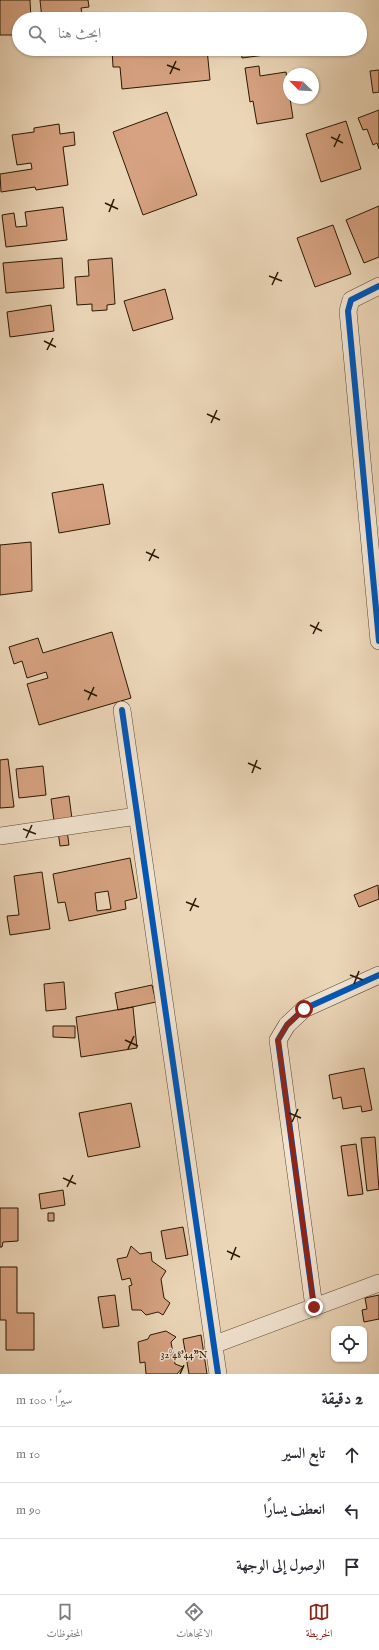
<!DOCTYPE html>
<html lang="ar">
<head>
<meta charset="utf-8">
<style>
	:root { --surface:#fff; --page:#f7f7f7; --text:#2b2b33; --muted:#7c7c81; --line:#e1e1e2; --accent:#8f2418 }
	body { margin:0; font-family:"IM FELL English",Amiri,serif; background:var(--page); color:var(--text); direction:rtl }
	.controls { position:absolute; right:12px; bottom:12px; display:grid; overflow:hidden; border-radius:8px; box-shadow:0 1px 3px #0004 }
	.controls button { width:36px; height:36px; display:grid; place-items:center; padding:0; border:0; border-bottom:1px solid var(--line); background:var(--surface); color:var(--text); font:20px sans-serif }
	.compass { position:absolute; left:283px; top:68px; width:36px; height:36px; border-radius:50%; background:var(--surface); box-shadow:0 1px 3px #0004; rotate:294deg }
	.stop { position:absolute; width:12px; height:12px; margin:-9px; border:3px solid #8f2418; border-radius:50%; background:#fff }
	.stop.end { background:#8f2418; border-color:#fff; box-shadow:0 1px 4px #0008 }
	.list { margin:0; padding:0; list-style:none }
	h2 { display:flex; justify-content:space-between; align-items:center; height:52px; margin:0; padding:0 16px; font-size:17px }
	h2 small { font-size:13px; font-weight:400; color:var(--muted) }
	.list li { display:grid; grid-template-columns:26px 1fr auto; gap:12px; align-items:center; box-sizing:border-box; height:56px; padding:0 16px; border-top:1px solid var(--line) }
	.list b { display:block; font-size:15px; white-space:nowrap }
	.list em { font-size:13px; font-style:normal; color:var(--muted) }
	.icon { flex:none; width:22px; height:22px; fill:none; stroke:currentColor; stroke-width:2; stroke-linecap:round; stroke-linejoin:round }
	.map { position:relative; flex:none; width:379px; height:1374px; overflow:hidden; direction:ltr }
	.search { position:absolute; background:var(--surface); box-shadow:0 1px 3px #0004; left:12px; right:12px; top:12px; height:44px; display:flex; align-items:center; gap:10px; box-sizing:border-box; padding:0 14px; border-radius:22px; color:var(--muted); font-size:15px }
	.sheet { height:220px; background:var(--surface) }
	nav { display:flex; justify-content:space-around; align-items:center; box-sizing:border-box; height:56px; border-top:1px solid var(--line); background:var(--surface); font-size:11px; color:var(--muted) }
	nav a { display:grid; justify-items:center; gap:2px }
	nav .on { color:var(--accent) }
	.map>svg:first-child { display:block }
	.building { fill:#d6a281; stroke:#291802; fill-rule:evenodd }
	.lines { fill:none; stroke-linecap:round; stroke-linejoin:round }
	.minor-casing { stroke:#5a4830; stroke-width:18 }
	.minor { stroke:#f2e4d1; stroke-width:17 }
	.cycleway-casing { stroke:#f2e4d1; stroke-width:8 }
	.cycleway { stroke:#0057b8; stroke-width:6 }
	.route { stroke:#8f2418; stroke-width:5 }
	.ticks { fill:none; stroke:#291802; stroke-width:1.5 }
	.ticks-label { font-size:10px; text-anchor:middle; fill:#291802; stroke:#f2e4d1; stroke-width:3; stroke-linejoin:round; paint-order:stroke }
</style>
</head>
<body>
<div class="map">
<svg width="379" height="1374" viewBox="0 0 379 1374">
	<rect width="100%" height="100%" fill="#ebd6b8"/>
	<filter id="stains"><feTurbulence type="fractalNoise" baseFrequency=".005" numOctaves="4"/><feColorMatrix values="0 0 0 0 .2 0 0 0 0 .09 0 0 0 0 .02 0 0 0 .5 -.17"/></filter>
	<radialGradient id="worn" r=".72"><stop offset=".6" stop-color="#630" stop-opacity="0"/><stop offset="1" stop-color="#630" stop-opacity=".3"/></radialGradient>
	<!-- building -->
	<path class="building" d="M0,0H30L31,19H19V35H0Z
		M40,0H88L89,7L81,8L83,19H42Z
		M274,13L275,19H236Z
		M112,49H207L210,80L122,89L120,67H113Z
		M241,49H279L280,53L242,58Z
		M259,66L260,76L286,72L293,118L257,124L253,101L250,102L245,68Z
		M379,70V92L373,93L370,71Z
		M379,110V149L377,143L373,145L367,129L363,130L358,118Z
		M167,112L197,195L143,215L113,132Z
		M346,121L361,169L321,182L306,134Z
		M59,124L60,134L74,132L75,145L63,147L68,185L36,190L35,187L1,192L0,174L32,169L31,163L17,165L12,135L34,132V128Z
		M379,206V257L364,263L346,220Z
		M63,207L67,240L6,247L2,215L14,213L16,227L27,226L25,212Z
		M333,225L351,274L315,287L297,238Z
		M62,258L64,288L6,293L3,263Z
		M112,258L115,304L107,305V310L92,311V304L77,305L75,277L89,276L88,260Z
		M165,289L173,319L133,331L124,301Z
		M51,305L54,331L10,337L7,312Z
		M103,484L110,524L59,533L52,493Z
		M31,542L32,591L0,595V545Z
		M112,632L131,698L39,725L27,684L48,678L46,672L27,678L22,661L14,664L9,647L38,638L43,653Z
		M8,759L14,807L0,808V760Z
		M43,766L46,795L19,798L16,769Z
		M69,796L72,819L54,821L51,799Z
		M67,830L69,845L60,846L58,831Z
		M130,858L137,898L125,901L126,909L69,921L65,902L58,903L53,874ZM108,891L111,909L97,911L95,893Z
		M42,872L50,929L10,935L7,916L19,915L14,876Z
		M378,885L379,899L359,907L354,895Z
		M64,982L66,1009L46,1011L44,984Z
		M152,985L156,1002L118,1010L115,993Z
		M133,1007L137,1048L81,1057L76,1017Z
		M53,1026H75V1038L53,1037Z
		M364,1068L372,1110L362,1112L361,1106L343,1109L341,1097L333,1099L329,1075Z
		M131,1103L140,1147L88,1157L79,1113Z
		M375,1137L379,1189L367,1191L361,1138Z
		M356,1144L363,1194L348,1196L341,1146Z
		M63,1190L65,1205L41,1209L39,1194Z
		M0,1208H18V1241L3,1242L2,1247H0Z
		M48,1213H54V1221H48Z
		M183,1227L188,1255L166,1259L161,1231Z
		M131,1246L140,1254L151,1252L152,1261L166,1271L161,1279L164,1298L170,1303L163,1315L158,1312L146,1315L141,1310H132L129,1286L132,1285L130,1278L122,1280L117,1259L127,1257Z
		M0,1267H17V1313H34V1350H6V1320H0Z
		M115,1295L119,1326L103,1328L98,1297Z
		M379,1295V1319L364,1322L362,1310L367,1309L365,1298Z
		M166,1331L176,1337L171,1342L175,1364L183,1367L177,1374H146L145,1362L140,1363L138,1342L148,1339L150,1335Z
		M201,1335L207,1374H189L183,1339Z"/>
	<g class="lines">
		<!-- minor casing -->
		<g class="minor-casing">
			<path id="minor" d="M379,286L351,300L348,311L379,641
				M122,710L218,1374
				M0,836L137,816
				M314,1307L278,1040L287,1025L304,1009L379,975
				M213,1345L379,1283"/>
		</g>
		<!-- minor -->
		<use href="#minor" class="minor"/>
		<!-- cycleway casing -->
		<g class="cycleway-casing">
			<path id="cycleway" d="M379,286L351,300L348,311L379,641
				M122,710L218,1374
				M314,1307L278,1040L287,1025L304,1009L379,975"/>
		</g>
		<!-- cycleway -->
		<use href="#cycleway" class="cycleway"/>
	</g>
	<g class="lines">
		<!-- route -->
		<path class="route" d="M304,1009L287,1025L278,1040L314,1307"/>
	</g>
	<!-- ticks -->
	<path class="ticks" d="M167,65L180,70M170,74L176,61M331,137L343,143M334,147L340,134M105,203L118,209M109,212L114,199M269,276L282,281M272,285L278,272M44,341L56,347M47,350L53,338M207,414L220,420M211,423L217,410M146,552L159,558M149,561L155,549M310,625L322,631M313,634L319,622M84,690L97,696M88,700L94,687M248,763L261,769M252,773L257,760M23,829L36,834M26,838L32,825M186,902L199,907M190,911L196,898M350,975L363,980M354,984L359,971M125,1040L138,1046M128,1049L134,1036M289,1113L301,1118M292,1122L298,1109M63,1178L76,1184M67,1187L73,1175M227,1251L240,1257M231,1260L236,1247M180,1374L184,1365"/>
	<g class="ticks-label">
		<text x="184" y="1358">32°48'44"N</text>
	</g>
	<rect width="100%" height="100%" filter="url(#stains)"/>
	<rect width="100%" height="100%" fill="url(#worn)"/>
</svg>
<div class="controls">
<button><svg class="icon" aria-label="locate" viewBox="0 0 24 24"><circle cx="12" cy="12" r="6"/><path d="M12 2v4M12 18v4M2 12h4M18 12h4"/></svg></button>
</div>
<svg class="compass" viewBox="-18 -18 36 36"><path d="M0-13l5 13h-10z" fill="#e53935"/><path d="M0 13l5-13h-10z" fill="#7c7c81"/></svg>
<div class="stop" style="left:304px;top:1009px"></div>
<div class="stop end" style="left:314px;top:1307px"></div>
<div class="search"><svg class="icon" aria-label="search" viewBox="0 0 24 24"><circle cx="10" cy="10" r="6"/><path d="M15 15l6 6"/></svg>ابحث هنا</div>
</div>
<section class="sheet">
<h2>2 دقيقة<small>سيرًا · 100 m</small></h2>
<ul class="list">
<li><svg class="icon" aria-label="ahead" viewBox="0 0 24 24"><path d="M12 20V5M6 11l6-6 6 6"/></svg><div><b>تابع السير</b></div><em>10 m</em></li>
<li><svg class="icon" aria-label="left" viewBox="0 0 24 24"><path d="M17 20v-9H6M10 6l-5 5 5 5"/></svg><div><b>انعطف يسارًا</b></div><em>90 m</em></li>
<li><svg class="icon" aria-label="arrive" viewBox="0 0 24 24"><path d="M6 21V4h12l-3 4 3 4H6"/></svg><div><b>الوصول إلى الوجهة</b></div></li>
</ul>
</section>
<nav>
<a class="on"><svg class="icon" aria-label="map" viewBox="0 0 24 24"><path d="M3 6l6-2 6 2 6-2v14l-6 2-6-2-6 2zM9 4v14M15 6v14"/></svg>الخريطة</a>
<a><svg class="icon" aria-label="directions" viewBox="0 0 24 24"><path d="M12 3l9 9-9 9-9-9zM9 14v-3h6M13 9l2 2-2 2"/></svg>الاتجاهات</a>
<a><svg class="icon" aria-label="saved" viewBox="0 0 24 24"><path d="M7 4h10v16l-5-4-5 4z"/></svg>المحفوظات</a>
</nav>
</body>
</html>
